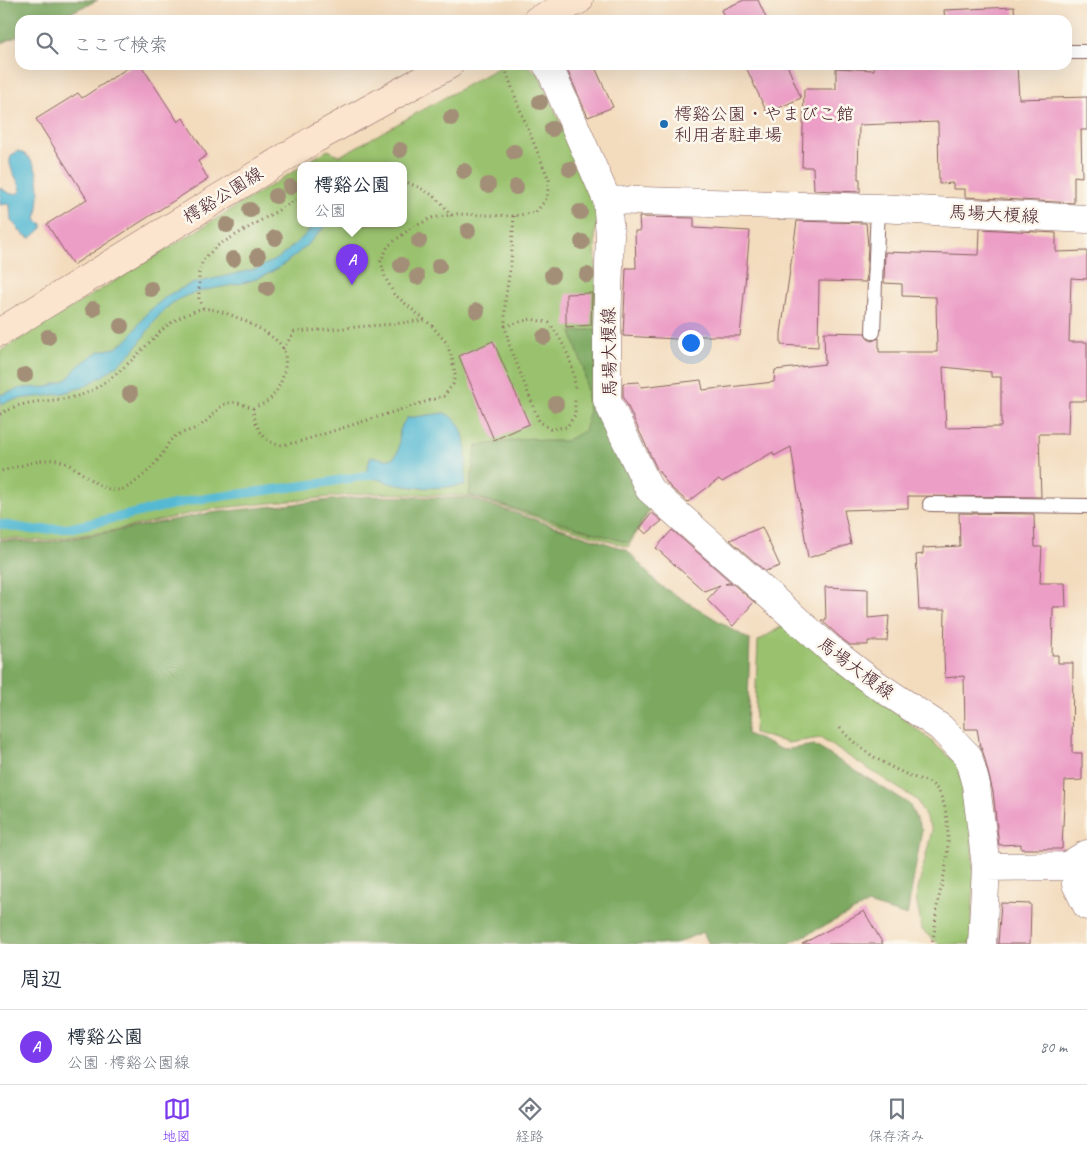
<!DOCTYPE html>
<html lang="ja">
<head>
<meta charset="utf-8">
<style>
	:root { --surface:#fff; --page:#f6f6f7; --text:#1f2937; --muted:#747a83; --line:#e0e1e3; --accent:#7c3aed }
	body { margin:0; font-family:Caveat,"Klee One",sans-serif; background:var(--page); color:var(--text) }
	.you { position:absolute; left:690px; top:342px; width:18px; height:18px; margin:-12px; border:4px solid #fff; border-radius:50%; background:#1a73e8; box-shadow:0 0 0 8px #1a73e833 }
	.badge { display:grid; place-items:center; width:32px; height:32px; border-radius:50%; background:var(--accent); color:#fff; font-size:16px; font-weight:700 }
	.pin { position:absolute; translate:-50% -41px; filter:drop-shadow(0 1px 2px #0008) }
	.pin::after { content:''; position:absolute; top:26px; width:18px; height:15px; background:inherit; clip-path:polygon(0 0,100% 0,50% 100%) }
	.popup { position:absolute; left:297px; top:162px; width:110px; height:65px; box-sizing:border-box; display:grid; place-content:center; border-radius:10px; background:var(--surface); filter:drop-shadow(0 1px 4px #0005); font-size:16px; white-space:nowrap; color:var(--muted) }
	.popup b { font-size:19px; color:var(--text) }
	.popup::after { content:''; position:absolute; left:50%; top:100%; margin-left:-10px; border:10px solid transparent; border-top-color:var(--surface) }
	.list { margin:0; padding:0; list-style:none }
	h2 { display:flex; justify-content:space-between; align-items:center; height:65px; margin:0; padding:0 20px; font-size:21px }
	h2 small { font-size:16px; font-weight:400; color:var(--muted) }
	.list li { display:grid; grid-template-columns:32px 1fr auto; gap:15px; align-items:center; box-sizing:border-box; height:75px; padding:0 20px; border-top:1px solid var(--line) }
	.list b { display:block; font-size:19px; white-space:nowrap }
	.list p { margin:0; font-size:16px; white-space:nowrap; color:var(--muted) }
	.list em { font-size:16px; font-style:normal; color:var(--muted) }
	.icon { flex:none; width:28px; height:28px; fill:none; stroke:currentColor; stroke-width:2; stroke-linecap:round; stroke-linejoin:round }
	.map { position:relative; flex:none; width:1087px; height:944px; overflow:hidden }
	.search { position:absolute; background:var(--surface); box-shadow:0 5px 20px #0002; left:15px; right:15px; top:15px; height:55px; display:flex; align-items:center; gap:12px; box-sizing:border-box; padding:0 18px; border-radius:15px; color:var(--muted); font-size:19px }
	.sheet { height:140px; background:var(--surface) }
	nav { display:flex; justify-content:space-around; align-items:center; box-sizing:border-box; height:70px; border-top:1px solid var(--line); background:var(--surface); font-size:14px; color:var(--muted) }
	nav a { display:grid; justify-items:center; gap:2px }
	nav .on { color:var(--accent) }
	.map>svg:first-child { display:block }
	.green { fill:#9ac26e; stroke:#72704c }
	.forest { fill:#7ba861; stroke:#626446 }
	.water { fill:#54b9d3; stroke:#4f6c7f }
	.lines { fill:none; stroke-linecap:round; stroke-linejoin:round }
	.stream { stroke:#54b9d3; stroke-width:9 }
	.building { fill:#ec9ec6; fill-rule:evenodd }
	.service-casing { stroke:#85615e; stroke-width:16 }
	.minor-casing { stroke:#85615e; stroke-width:29 }
	.secondary-casing { stroke:#85615e; stroke-width:29 }
	.path { stroke:#85615e; stroke-width:3; stroke-dasharray:1 4; stroke-linecap:butt }
	.service { stroke:#fff; stroke-width:14 }
	.minor { stroke:#fff; stroke-width:28 }
	.secondary { stroke:#fbe5cf; stroke-width:28 }
	.tree { fill:#a38f78 }
	.poi-dot { fill:#1f6fb2; stroke:#fbf7ec; stroke-width:2 }
	.labels { text-anchor:middle; stroke-width:5; stroke-linejoin:round; paint-order:stroke }
	.poi-label { font-size:18px; fill:#4a1f2b; stroke:#fbf7ec; text-anchor:start }
	.street-label { font-size:18px; fill:#4a1f2b; stroke:#fbf7ec }
</style>
</head>
<body>
<div class="map">
<svg width="1087" height="944" viewBox="0 0 1087 944">
	<rect width="100%" height="100%" fill="#fbf7ec"/>
	<filter id="ink" filterUnits="userSpaceOnUse"><feTurbulence type="fractalNoise" baseFrequency=".02" numOctaves="2"/><feDisplacementMap in="SourceGraphic" scale="10" xChannelSelector="R" yChannelSelector="G"/><feConvolveMatrix kernelMatrix="1 2 1 2 8 2 1 2 1" color-interpolation-filters="sRGB"/></filter>
	<filter id="wash" filterUnits="userSpaceOnUse"><feTurbulence type="fractalNoise" baseFrequency=".0096" numOctaves="4" result="noise"/><feDisplacementMap in="SourceGraphic" scale="20" xChannelSelector="R" yChannelSelector="G"/><feGaussianBlur stdDeviation="1.12" result="paint"/><feColorMatrix in="noise" values="0 0 0 0 0 0 0 0 0 0 0 0 0 0 0 0 0 1.4 0 .05"/><feComposite in="paint" operator="in"/></filter>
	<g filter="url(#wash)">
		<rect width="100%" height="100%" fill="#f3dbbd"/>
		<!-- green -->
		<path class="green" d="M503,65H526L539,74L597,207V227L595,232L599,397L655,502L628,547L468,496L370,493L211,509L111,531L43,541L0,538V351L301,167V224H403V166H301L328,150L340,156Z
			M784,625L928,738L957,764L971,820L974,885L970,944H939L922,930L916,898L932,830L917,800L820,738L788,743L754,733L758,641Z"/>
		<!-- forest -->
		<path class="forest" d="M0,0H98L54,20H20V35L0,44Z
			M595,329L653,503L628,543L469,495L476,446L531,438L545,441H565L584,431L589,413L584,370L571,332Z
			M369,496L469,498L627,550L659,585L750,640L747,734L783,750L814,745L909,804L922,830L907,916L868,904L788,944H709L703,932L674,944H0V540L43,543L111,532L209,513Z"/>
		<!-- water -->
		<path class="water" d="M18,151C44,159 40,199 36,220L42,224V228L31,238C22,236 18,227 11,221L10,205L7,204L0,205V188L11,194L19,193L21,189C17,176 0,159 18,151Z
			M315,224H327C307,246 285,268 256,279C231,288 203,287 179,299C156,311 148,335 131,353C125,359 118,365 111,370C94,383 73,392 52,395C34,398 17,397 0,404V395L22,388L48,387L68,379L77,367L93,355L100,351L116,348L129,338L147,313L168,295L191,284L256,269L279,258L303,237Z
			M444,413C471,422 466,463 465,485C443,488 421,489 398,485C386,483 376,477 364,477L371,457C378,456 384,461 390,459C403,456 397,437 401,428C402,424 405,421 407,418Z"/>
		<g class="lines">
			<!-- stream -->
			<path class="stream" d="M0,524L34,530L70,528L194,500L323,483L375,474"/>
		</g>
		<g id="blocks">
			<!-- building -->
			<path class="building" d="M744,0H758L767,20H726L721,10Z
				M1014,7L1015,20H945L944,10Z
				M132,65H141L178,122L183,118L207,155L198,161L208,179L73,265L47,224L87,199L36,119L78,93L82,98Z
				M565,65H594L613,107L588,117Z
				M745,65H787L801,98L767,113Z
				M874,65H1017L1019,99L1087,97V130H1081L1082,177L1074,176V203L965,197V189H953V183L939,184L938,122L859,125L858,179H860V192L814,190L813,167H802L804,89H836V68L874,70Z
				M639,217L694,218V228L750,231L740,336H694V340L623,336L626,268H636L635,231H640Z
				M797,221L866,223L868,246L866,282L819,281L818,347L781,345V333Z
				M980,229L1056,233V252L1087,251V279L1071,278L1069,342H1087V401H1069L1068,434H1039L1041,497L908,496V508L844,510L851,544L808,558L791,447L774,456L773,452L722,482L719,479L688,502L670,487L657,469L623,396V383L639,382L641,387L701,380L703,390L774,382L775,370L825,364L824,332L865,333L868,339L872,341L879,338V352H937L936,297L902,296V284L884,283L885,252L979,255ZM943,367L991,372V377H1001V427L946,428Z
				M592,293L591,325L566,327V294Z
				M493,341L529,424L494,440L459,356Z
				M652,513L662,521L646,534L640,528Z
				M959,513L1034,514L1035,547H1042L1040,583H1065L1066,607H1053L1052,655H1058V663H1073L1072,753H1082V780L1065,781L1062,849H1021V844L999,845L993,792L983,752L980,746L977,729H965L964,676L945,678L944,657L945,610H919L916,555L923,554V548L960,546Z
				M762,527L780,566L765,571L730,540Z
				M672,530L731,582L725,584H733L754,602L733,626L707,600L720,585L704,591L656,548Z
				M825,587L868,589V618L889,616L887,641H868V645H850L841,638L821,620H826Z
				M1001,903L1031,904L1030,944H998Z
				M864,911L883,944H802Z"/>
		</g>
	</g>
	<g filter="url(#ink)">
		<use href="#blocks" fill-opacity="0" stroke="#85615e" stroke-width="1"/>
		<g class="lines">
			<!-- service casing -->
			<g class="service-casing">
				<path id="service" d="M1067,52H1087
					M873,332L878,208
					M930,504L1087,506"/>
			</g>
			<!-- minor casing -->
			<g class="minor-casing">
				<path id="minor" d="M547,65L550,69L607,200
					M1087,864L1076,884L1087,906
					M986,867L1067,866L1087,854
					M982,944L986,867L976,785L968,756L940,727L867,678L831,650L649,489L607,400V327L610,235L607,200L878,208L1087,219"/>
			</g>
			<!-- secondary casing -->
			<g class="secondary-casing">
				<path id="secondary" d="M537,20L579,0
					M0,332L315,139L449,65"/>
			</g>
			<!-- path -->
			<path class="path" d="M403,181C425,189 438,196 451,216
				M514,216L511,262L505,302V326L509,344L539,421L550,429L567,427L575,415V399
				M203,308L199,298V273L203,260L217,246L301,197
				M505,326L531,319L549,323C564,342 574,364 575,388
				M283,349L294,332L394,324L424,320
				M253,408C254,422 261,439 275,444C281,446 290,443 295,443L444,396L453,384L455,374L452,358L446,342L432,326L394,294L385,277L381,261L388,246L411,228L432,218L457,214L514,216L536,212L547,198L549,180L519,107L504,65
				M0,414C7,411 14,406 21,405C45,398 66,403 91,391C107,382 123,369 136,356C154,339 164,323 188,314C192,312 198,309 202,309C220,306 269,331 280,344C292,357 282,386 272,397C267,403 260,405 253,408C217,393 223,412 198,427C191,431 181,432 174,437C169,441 166,448 163,453C155,465 143,477 131,485C103,504 82,464 56,460C39,458 17,468 0,471
				M840,728C858,749 883,764 908,775C916,779 927,780 933,785C949,797 949,840 947,858C945,874 940,891 937,907C935,919 936,932 931,944"/>
			<!-- service -->
			<use href="#service" class="service"/>
			<!-- minor -->
			<use href="#minor" class="minor"/>
			<!-- secondary -->
			<use href="#secondary" class="secondary"/>
		</g>
		<!-- trees -->
		<g class="tree">
			<circle cx="540" cy="102" r="8"/>
			<circle cx="451" cy="118" r="8"/>
			<circle cx="552" cy="129" r="8"/>
			<circle cx="400" cy="150" r="8"/>
			<circle cx="514" cy="152" r="8"/>
			<circle cx="570" cy="169" r="8"/>
			<circle cx="464" cy="171" r="8"/>
			<circle cx="488" cy="185" r="8"/>
			<circle cx="290" cy="187" r="8"/>
			<circle cx="516" cy="187" r="8"/>
			<circle cx="276" cy="196" r="8"/>
			<circle cx="250" cy="210" r="8"/>
			<circle cx="580" cy="212" r="8"/>
			<circle cx="227" cy="225" r="8"/>
			<circle cx="468" cy="231" r="8"/>
			<circle cx="275" cy="238" r="8"/>
			<circle cx="419" cy="241" r="8"/>
			<circle cx="582" cy="242" r="8"/>
			<circle cx="258" cy="256" r="8"/>
			<circle cx="233" cy="259" r="8"/>
			<circle cx="401" cy="265" r="8"/>
			<circle cx="439" cy="266" r="8"/>
			<circle cx="552" cy="275" r="8"/>
			<circle cx="587" cy="275" r="8"/>
			<circle cx="417" cy="277" r="8"/>
			<circle cx="267" cy="288" r="8"/>
			<circle cx="151" cy="289" r="8"/>
			<circle cx="93" cy="309" r="8"/>
			<circle cx="477" cy="311" r="8"/>
			<circle cx="121" cy="326" r="8"/>
			<circle cx="48" cy="337" r="8"/>
			<circle cx="544" cy="337" r="8"/>
			<circle cx="25" cy="375" r="8"/>
			<circle cx="130" cy="394" r="8"/>
			<circle cx="556" cy="404" r="8"/>
		</g>
	</g>
	<!-- markers -->
	<circle class="poi-dot" cx="664" cy="124" r="5"/>
	<g class="labels">
		<!-- poi labels -->
		<g class="poi-label">
			<text x="674" y="120">樗谿公園・やまびこ館<tspan x="674" dy="21">利用者駐車場</tspan></text>
		</g>
		<!-- street labels -->
		<g class="street-label">
			<text transform="translate(223 195) rotate(-32)" y="6">樗谿公園線</text>
			<text transform="translate(994 214) rotate(3)" y="6">馬場大榎線</text>
			<text transform="translate(609 352) rotate(-91)" y="6">馬場大榎線</text>
			<text transform="translate(856 668) rotate(37)" y="6">馬場大榎線</text>
		</g>
	</g>
</svg>
<div class="you"></div>
<div class="pin badge" style="left:352px;top:285px">A</div>
<div class="popup"><b>樗谿公園</b>公園</div>
<div class="search"><svg class="icon" aria-label="search" viewBox="0 0 24 24"><circle cx="10" cy="10" r="6"/><path d="M15 15l6 6"/></svg>ここで検索</div>
</div>
<section class="sheet">
<h2>周辺<small></small></h2>
<ul class="list">
<li><span class="badge">A</span><div><b>樗谿公園</b><p>公園 · 樗谿公園線</p></div><em>80 m</em></li>
</ul>
</section>
<nav>
<a class="on"><svg class="icon" aria-label="map" viewBox="0 0 24 24"><path d="M3 6l6-2 6 2 6-2v14l-6 2-6-2-6 2zM9 4v14M15 6v14"/></svg>地図</a>
<a><svg class="icon" aria-label="directions" viewBox="0 0 24 24"><path d="M12 3l9 9-9 9-9-9zM9 14v-3h6M13 9l2 2-2 2"/></svg>経路</a>
<a><svg class="icon" aria-label="saved" viewBox="0 0 24 24"><path d="M7 4h10v16l-5-4-5 4z"/></svg>保存済み</a>
</nav>
</body>
</html>
